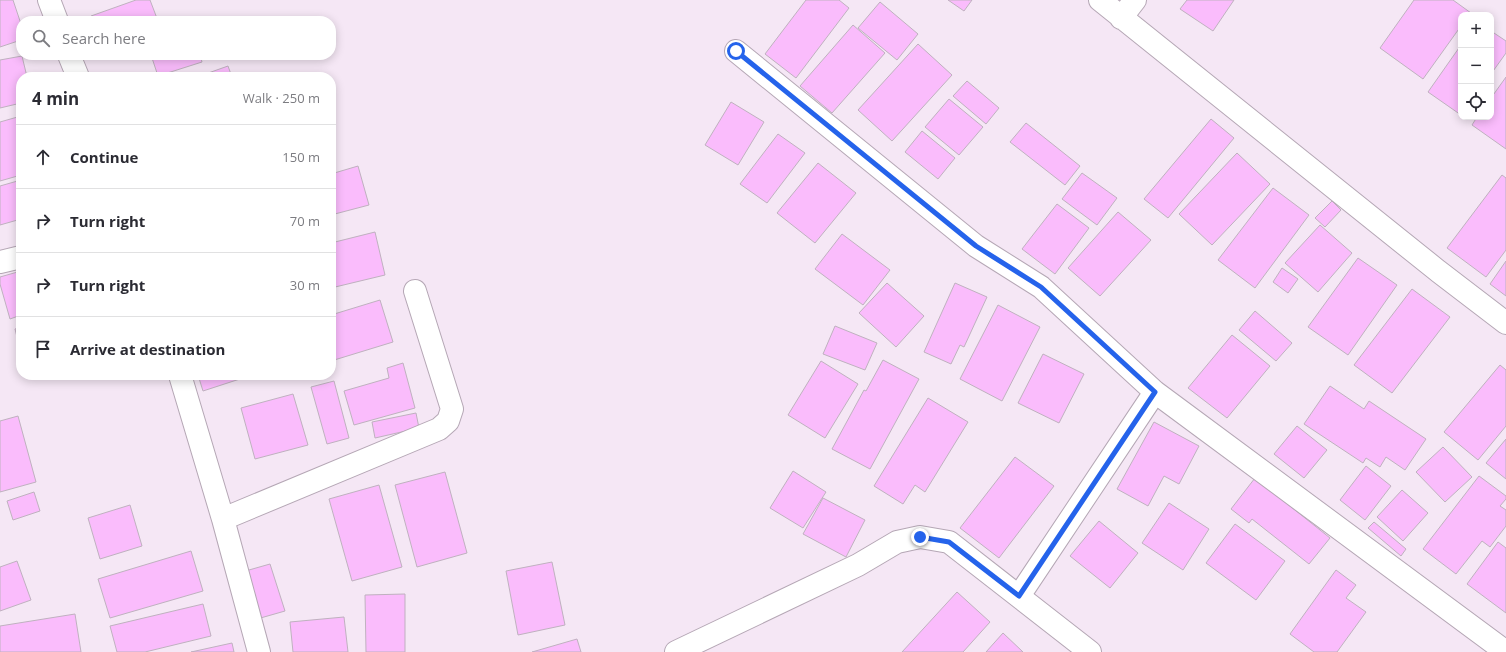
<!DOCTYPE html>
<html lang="en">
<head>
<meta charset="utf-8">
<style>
	:root { --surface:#fff; --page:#f7f7f7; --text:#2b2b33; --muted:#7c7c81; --line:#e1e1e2 }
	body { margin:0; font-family:"Open Sans",sans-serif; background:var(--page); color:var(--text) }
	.controls { position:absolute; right:12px; top:12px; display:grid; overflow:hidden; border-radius:8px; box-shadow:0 2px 10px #0003 }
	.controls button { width:36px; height:36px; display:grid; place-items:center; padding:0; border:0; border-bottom:1px solid var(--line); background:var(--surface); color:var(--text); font:20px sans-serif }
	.stop { position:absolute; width:12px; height:12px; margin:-9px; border:3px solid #2563eb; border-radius:50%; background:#fff }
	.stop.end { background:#2563eb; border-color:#fff; box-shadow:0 1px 4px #0008 }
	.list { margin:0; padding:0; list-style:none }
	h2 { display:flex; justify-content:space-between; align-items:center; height:52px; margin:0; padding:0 16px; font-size:17px }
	h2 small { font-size:13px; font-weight:400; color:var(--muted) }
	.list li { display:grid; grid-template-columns:26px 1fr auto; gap:12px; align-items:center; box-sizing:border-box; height:64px; padding:0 16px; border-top:1px solid var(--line) }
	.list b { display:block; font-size:15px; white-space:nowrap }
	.list em { font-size:13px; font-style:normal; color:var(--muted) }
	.icon { flex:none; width:22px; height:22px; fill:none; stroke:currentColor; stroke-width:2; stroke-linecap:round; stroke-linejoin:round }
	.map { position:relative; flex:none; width:1506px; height:652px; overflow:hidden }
	.search { position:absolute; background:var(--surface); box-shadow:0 2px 10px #0003; left:16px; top:16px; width:320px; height:44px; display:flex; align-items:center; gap:10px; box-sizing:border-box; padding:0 14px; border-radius:16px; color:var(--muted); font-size:15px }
	.panel { position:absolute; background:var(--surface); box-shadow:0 2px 10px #0003; left:16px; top:72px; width:320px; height:308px; border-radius:16px }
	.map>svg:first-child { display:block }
	.building { fill:#fabcfc; stroke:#bfb1bf }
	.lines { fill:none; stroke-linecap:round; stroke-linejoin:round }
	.minor-casing { stroke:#b5a7b5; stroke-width:24 }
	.minor { stroke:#fff; stroke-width:22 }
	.route { stroke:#2563eb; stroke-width:5 }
</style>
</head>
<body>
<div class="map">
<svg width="1506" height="652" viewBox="0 0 1506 652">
	<rect width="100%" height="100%" fill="#f5e7f5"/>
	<!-- building -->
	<path class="building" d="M0,0H13L21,24V40L0,47Z
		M136,0H150L158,21H93L91,16Z
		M806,0H839L849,8L796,78L765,54Z
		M948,0H972L964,11Z
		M1187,0H1234L1213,31L1180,9Z
		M1414,0H1453L1471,13L1469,15H1461V26L1423,79L1380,48Z
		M880,2L918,34L897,60L858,28Z
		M853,25L885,53L832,113L800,86Z
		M1491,31L1506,41V53L1491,74Z
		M918,44L952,75L892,141L858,110Z
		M1461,45V115L1428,92Z
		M151,55H200L202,62L158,76Z
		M22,56L27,77H21V103L0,108V60Z
		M228,66L232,77H197Z
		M1506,77V149L1472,125L1477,117H1491V98Z
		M967,81L999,108L986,124L953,96Z
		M949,99L983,127L959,155L925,127Z
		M731,102L764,122L738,165L705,145Z
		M21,116V175L0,181V122Z
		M1211,119L1234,138L1168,218L1144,199Z
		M1026,123L1080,166L1065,185L1010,142Z
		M922,131L955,158L938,179L905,152Z
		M778,134L805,153L767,203L740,184Z
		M1237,153L1270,184L1212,245L1179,214Z
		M818,163L856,193L815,243L777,213Z
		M358,166L369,205L331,215V174Z
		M1082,173L1117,198L1097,225L1062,199Z
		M1502,175L1506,178V250L1486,277L1447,248Z
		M21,180V219L0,225V186Z
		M1273,188L1309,215L1255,288L1218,260Z
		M1332,201L1341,210L1325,227L1315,218Z
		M1057,204L1089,228L1055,274L1022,249Z
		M1118,212L1151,240L1100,296L1068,268Z
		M1320,225L1352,253L1318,292L1285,263Z
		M375,232L385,275L331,288V243Z
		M842,234L890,270L863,305L815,269Z
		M1358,258L1397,285L1348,355L1308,327Z
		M1506,261V296L1490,284Z
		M1282,268L1298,279L1288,293L1273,282Z
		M21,271V315L10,319L0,284V277Z
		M887,283L924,316L896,347L859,313Z
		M955,283L987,297L964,347L960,345L951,364L924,352Z
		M1412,289L1450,317L1392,393L1354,365Z
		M380,300L393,342L331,361V315Z
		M998,305L1040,327L1002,401L960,379Z
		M1255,311L1292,343L1276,361L1239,330Z
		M835,326L877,343L865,370L823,354Z
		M21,327V353L15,329Z
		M1232,335L1270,366L1227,418L1188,388Z
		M1043,354L1084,374L1059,423L1018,403Z
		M883,360L919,379L870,469L832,449L864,390L866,391Z
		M821,361L858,384L825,438L788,415Z
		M403,363L415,408L354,425L344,391L389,378L387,368Z
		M1500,365L1506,370V426L1478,460L1444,432Z
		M198,375H252L203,391Z
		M334,381L349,438L327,444L311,387Z
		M1330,386L1364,409L1369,401L1426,439L1405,470L1386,457L1380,467L1366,458L1363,463L1304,424Z
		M293,394L308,445L255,459L241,408Z
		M928,398L968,422L925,492L915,485L903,504L874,486Z
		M416,413L419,428L375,438L372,422Z
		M18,416L36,482L0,492V421Z
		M1154,422L1199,446L1179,484L1164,476L1148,506L1117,489Z
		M1297,426L1327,450L1304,478L1274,454Z
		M1506,439V479L1486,463Z
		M1443,447L1472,477L1445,502L1416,472Z
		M1015,457L1054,486L999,558L960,528Z
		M1366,466L1391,486L1365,520L1340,500Z
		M793,471L826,492L803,528L770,508Z
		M445,472L467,553L417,567L395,485Z
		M1479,476L1506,496V499L1500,506L1506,510V526L1490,547L1482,541L1456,574L1423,549Z
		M1255,478L1330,538L1309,564L1252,519L1249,523L1231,509Z
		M379,485L402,567L352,581L329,499Z
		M1402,490L1428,513L1403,541L1377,517Z
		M34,492L40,511L13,520L7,501Z
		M823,498L865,520L846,557L803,534Z
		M1169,503L1209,529L1183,570L1142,543Z
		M130,505L142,546L100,559L88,518Z
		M1099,521L1138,553L1110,588L1070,556Z
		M1374,522L1406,549L1401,556L1368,528Z
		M1235,524L1285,561L1256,600L1206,563Z
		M1498,542L1506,548V613L1467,584Z
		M191,551L203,591L110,618L98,579Z
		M17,561L31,600L0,611V567Z
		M552,562L565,625L518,635L506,571Z
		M270,564L285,611L257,619L242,572Z
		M1336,570L1356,585L1346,598L1366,612L1337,652H1314L1290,634Z
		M957,592L990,622L963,652H902Z
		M405,594V652H366L365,595Z
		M203,604L211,636L145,652H117L110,626Z
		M75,614L81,652H0V626Z
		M344,617L348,652H293L290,622Z
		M1003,633L1023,652H986Z
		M577,639L581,652H532Z
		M232,643L234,652H191Z"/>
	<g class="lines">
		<!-- minor casing -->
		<g class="minor-casing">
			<path id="minor" d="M49,0L57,21
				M1100,0L1438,271L1506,323
				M1121,18L1135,0
				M736,51L976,246L1041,287L1155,392L1506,652
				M69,55L78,77
				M0,262L21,257
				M180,375L223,519L259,652
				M223,519L439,429L448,421L452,409L415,291
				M1019,596L1155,392
				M676,652L858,565L897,542L920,537L949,542L1090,652"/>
		</g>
		<!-- minor -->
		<use href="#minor" class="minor"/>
	</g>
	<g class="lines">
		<!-- route -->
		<path class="route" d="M736,51L976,246L1041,287L1155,392L1019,596L949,542L920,537"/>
	</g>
</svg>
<div class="controls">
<button>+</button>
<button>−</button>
<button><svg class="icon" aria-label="locate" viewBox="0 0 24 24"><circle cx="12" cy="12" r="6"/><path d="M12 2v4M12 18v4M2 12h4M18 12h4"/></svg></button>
</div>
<div class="stop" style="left:736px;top:51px"></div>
<div class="stop end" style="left:920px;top:537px"></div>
<div class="search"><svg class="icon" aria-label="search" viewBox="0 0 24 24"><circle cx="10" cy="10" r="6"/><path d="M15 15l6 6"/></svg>Search here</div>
<section class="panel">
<h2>4 min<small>Walk · 250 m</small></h2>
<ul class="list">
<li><svg class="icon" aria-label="ahead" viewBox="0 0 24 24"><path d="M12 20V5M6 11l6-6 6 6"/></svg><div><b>Continue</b></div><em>150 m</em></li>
<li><svg class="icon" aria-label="right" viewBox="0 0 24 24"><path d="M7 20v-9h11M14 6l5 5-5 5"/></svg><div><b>Turn right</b></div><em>70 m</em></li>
<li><svg class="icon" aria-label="right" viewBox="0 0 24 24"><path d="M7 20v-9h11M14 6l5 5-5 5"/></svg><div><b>Turn right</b></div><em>30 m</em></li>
<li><svg class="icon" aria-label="arrive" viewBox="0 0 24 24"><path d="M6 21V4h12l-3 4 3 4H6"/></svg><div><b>Arrive at destination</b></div></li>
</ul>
</section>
</div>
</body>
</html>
